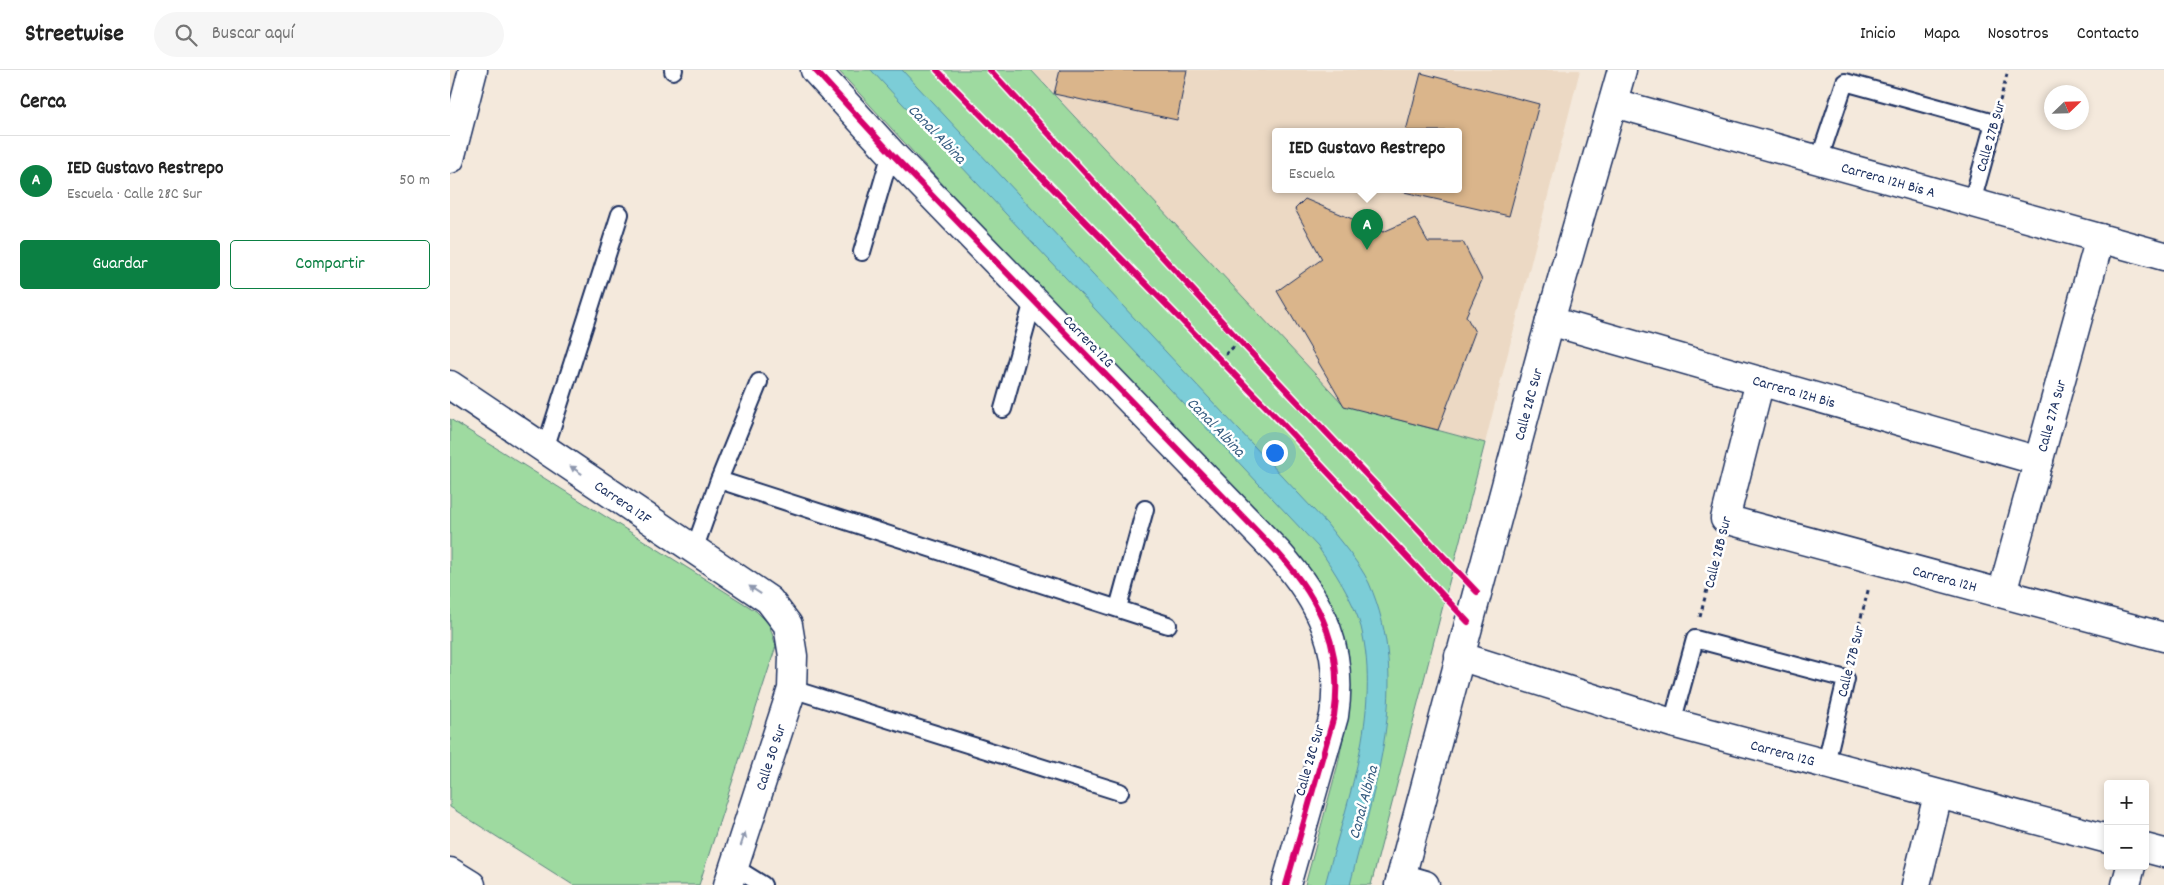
<!DOCTYPE html>
<html lang="es">
<head>
<meta charset="utf-8">
<style>
	:root { --surface:#fff; --page:#f6f6f6; --text:#222; --muted:#767676; --line:#e0e0e0; --accent:#0b8043 }
	body { margin:0; font-family:Dekko,sans-serif; background:var(--page); color:var(--text) }
	.controls { position:absolute; right:15px; bottom:15px; display:grid; overflow:hidden; border-radius:5px; box-shadow:0 2px 8px #0003 }
	.controls button { width:45px; height:45px; display:grid; place-items:center; padding:0; border:0; border-bottom:1px solid var(--line); background:var(--surface); color:var(--text); font:25px sans-serif }
	.compass { position:absolute; left:1594px; top:15px; width:45px; height:45px; border-radius:50%; background:var(--surface); box-shadow:0 2px 8px #0003; rotate:67deg }
	.you { position:absolute; left:824px; top:382px; width:18px; height:18px; margin:-12px; border:4px solid #fff; border-radius:50%; background:#1a73e8; box-shadow:0 0 0 8px #1a73e833 }
	.badge { display:grid; place-items:center; width:32px; height:32px; border-radius:50%; background:var(--accent); color:#fff; font-size:16px; font-weight:700 }
	.pin { position:absolute; translate:-50% -41px; filter:drop-shadow(0 1px 2px #0008) }
	.pin::after { content:''; position:absolute; top:26px; width:18px; height:15px; background:inherit; clip-path:polygon(0 0,100% 0,50% 100%) }
	.popup { position:absolute; left:822px; top:58px; width:190px; height:65px; box-sizing:border-box; display:grid; place-content:center; border-radius:5px; background:var(--surface); filter:drop-shadow(0 1px 4px #0005); font-size:16px; white-space:nowrap; color:var(--muted) }
	.popup b { font-size:19px; color:var(--text) }
	.popup::after { content:''; position:absolute; left:50%; top:100%; margin-left:-10px; border:10px solid transparent; border-top-color:var(--surface) }
	.list { margin:0; padding:0; list-style:none }
	h2 { display:flex; justify-content:space-between; align-items:center; height:65px; margin:0; padding:0 20px; font-size:21px }
	h2 small { font-size:16px; font-weight:400; color:var(--muted) }
	.list li { display:grid; grid-template-columns:32px 1fr auto; gap:15px; align-items:center; box-sizing:border-box; height:90px; padding:0 20px; border-top:1px solid var(--line) }
	.list b { display:block; font-size:19px; white-space:nowrap }
	.list p { margin:0; font-size:16px; white-space:nowrap; color:var(--muted) }
	.list em { font-size:16px; font-style:normal; color:var(--muted) }
	.actions { display:flex; gap:10px; padding:15px 20px }
	.actions a { flex:1; padding:11px 0; border:1px solid var(--accent); border-radius:5px; text-align:center; font-size:18px; color:var(--accent) }
	.actions .main { background:var(--accent); color:#fff }
	.icon { flex:none; width:28px; height:28px; fill:none; stroke:currentColor; stroke-width:2; stroke-linecap:round; stroke-linejoin:round }
	.map { position:relative; flex:none; width:1714px; height:815px; overflow:hidden }
	header { display:flex; align-items:center; gap:30px; box-sizing:border-box; height:70px; padding:0 25px; background:var(--surface); border-bottom:1px solid var(--line) }
	header strong { font-size:24px }
	nav { display:flex; gap:28px; margin-inline-start:auto; font-size:18px }
	.search { width:350px; height:45px; background:var(--page); display:flex; align-items:center; gap:12px; box-sizing:border-box; padding:0 18px; border-radius:28px; color:var(--muted); font-size:19px }
	main { display:flex }
	aside { flex:1; background:var(--surface) }
	.map>svg:first-child { display:block }
	.built { fill:#ecd9c4; fill-rule:evenodd }
	.green { fill:#9edaa0; stroke:#5c847f }
	.water { fill:#7ccdd7; stroke:#558ea7 }
	.building { fill:#dab58b; stroke:#1b2f5e }
	.lines { fill:none; stroke-linecap:round; stroke-linejoin:round }
	.service-casing { stroke:#1b2f5e; stroke-width:20 }
	.minor-casing { stroke:#1b2f5e; stroke-width:31 }
	.tertiary-casing { stroke:#1b2f5e; stroke-width:31 }
	.path { stroke:#1b2f5e; stroke-width:3; stroke-dasharray:4 4; stroke-linecap:butt }
	.service { stroke:#fff; stroke-width:16 }
	.minor { stroke:#fff; stroke-width:28 }
	.tertiary { stroke:#fff; stroke-width:28 }
	.cycleway-casing { stroke:#fff; stroke-width:9 }
	.cycleway { stroke:#d6006c; stroke-width:6 }
	.oneway { fill:#8d97ae }
	.labels { text-anchor:middle; stroke-width:5; stroke-linejoin:round; paint-order:stroke }
	.street-label { font-size:15px; fill:#1b2f5e; stroke:#fff }
	.water-label { font-size:16px; font-style:italic; fill:#385e82; stroke:#fff }
</style>
</head>
<body>
<header>
<strong>Streetwise</strong>
<div class="search"><svg class="icon" aria-label="search" viewBox="0 0 24 24"><circle cx="10" cy="10" r="6"/><path d="M15 15l6 6"/></svg>Buscar aquí</div>
<nav><a>Inicio</a><a>Mapa</a><a>Nosotros</a><a>Contacto</a></nav>
</header>
<main>
<aside>
<h2>Cerca<small></small></h2>
<ul class="list">
<li><span class="badge">A</span><div><b>IED Gustavo Restrepo</b><p>Escuela · Calle 28C Sur</p></div><em>50 m</em></li>
</ul>
<div class="actions"><a class="main">Guardar</a><a>Compartir</a></div>
</aside>
<div class="map">
<svg width="1714" height="815" viewBox="0 0 1714 815">
	<rect width="100%" height="100%" fill="#f4e9dc"/>
	<filter id="ink" filterUnits="userSpaceOnUse"><feTurbulence type="fractalNoise" baseFrequency=".02" numOctaves="2"/><feDisplacementMap in="SourceGraphic" scale="10" xChannelSelector="R" yChannelSelector="G"/><feConvolveMatrix kernelMatrix="1 2 1 2 8 2 1 2 1" color-interpolation-filters="sRGB"/></filter>
	<g filter="url(#ink)">
		<!-- built -->
		<path class="built" d="M582,0H1130L1035,373L894,336ZM826,61H1008V119H826Z"/>
		<!-- green -->
		<path class="green" d="M388,0H581L894,335L1035,373L921,815H855L888,694L899,637V586L883,536L855,493L561,189Z
			M0,349L306,541L319,554L326,576L249,815H123L0,737Z"/>
		<!-- water -->
		<path class="water" d="M421,0H452L877,454C891,473 909,492 919,513C963,613 924,716 900,815H875C896,733 932,642 911,557C904,531 883,499 868,477Z"/>
		<!-- building -->
		<path class="building" d="M610,0H737L727,50L604,24Z
			M971,3L1089,34L1059,146L941,119H1008V61H956Z
			M855,129L933,162L965,148L978,172H1013L1032,210L1016,246L1025,262L988,360L894,336L827,221L872,189L845,139Z"/>
		<g class="lines">
			<!-- service casing -->
			<g class="service-casing">
				<path id="service" d="M223,1L224,0
					M1369,90L1395,12L1544,53L1522,132
					M412,182L441,83
					M553,339L583,231
					M95,379L170,144
					M269,410L718,555
					M244,480L269,410L309,312
					M668,538L695,439
					M342,619L670,722
					M1222,653L1245,569L1396,609L1376,693
					M284,797L313,815"/>
			</g>
			<!-- minor casing -->
			<g class="minor-casing">
				<g id="minor">
					<path d="M365,0L441,83L828,483C872,532 894,580 884,646L836,815"/>
					<path id="s1" d="M1164,33L1714,186"/>
					<path id="s2" d="M1100,251L1589,391"/>
					<path id="s3" d="M1310,311L1275,449L1714,567"/>
					<path id="s4" d="M0,315L319,530L338,555L343,586L342,619L278,815"/>
					<path id="s5" d="M1552,523L1650,168"/>
					<path id="s6" d="M1009,586L1222,653L1658,769"/>
					<path d="M1695,778L1714,783"/>
					<path d="M951,808L975,815"/>
					<path id="s7" d="M949,815L1100,251L1172,0"/>
					<path d="M1466,815L1488,725"/>
					<path d="M1676,815L1681,796"/>
				</g>
			</g>
			<!-- tertiary casing -->
			<g class="tertiary-casing">
				<path id="tertiary" d="M0,89L23,0
					M0,802L21,815"/>
			</g>
			<!-- path -->
			<path class="path" d="M540,0L790,271L1004,498
				M1550,31L1558,0
				M769,290L790,271
				M1250,547L1268,476
				M1401,586L1419,517"/>
			<!-- service -->
			<use href="#service" class="service"/>
			<!-- minor -->
			<use href="#minor" class="minor"/>
			<!-- tertiary -->
			<use href="#tertiary" class="tertiary"/>
			<!-- cycleway casing -->
			<g class="cycleway-casing">
				<path id="cycleway" d="M365,0L441,83L828,483C872,532 894,580 884,646L836,815
					M487,0L827,348L1018,552
					M540,0L790,271L1027,522"/>
			</g>
			<!-- cycleway -->
			<use href="#cycleway" class="cycleway"/>
		</g>
		<!-- one-way arrows -->
		<defs><path id="oneway-solid" d="M-6-.8H1V-3.2L6.5 0L1 3.2V.8H-6Z" transform="scale(1.25)"/></defs>
		<g class="oneway">
			<use href="#oneway-solid" transform="translate(126 400) rotate(-146)"/>
			<use href="#oneway-solid" transform="translate(305 520) rotate(-146)"/>
			<use href="#oneway-solid" transform="translate(293 769) rotate(-72)"/>
		</g>
	</g>
	<g class="labels">
		<!-- street labels -->
		<g class="street-label">
			<text transform="translate(1540 66) rotate(-74)" y="5">Calle 27B Sur</text>
			<text dy="5" stroke="none"><textPath href="#s1" startOffset="285">Carrera 12H Bis A</textPath></text>
			<text transform="translate(639 271) rotate(46)" y="5">Carrera 12G</text>
			<text dy="5" stroke="none"><textPath href="#s2" startOffset="254">Carrera 12H Bis</textPath></text>
			<text dy="5" stroke="none"><textPath href="#s7" startOffset="498">Calle 28C Sur</textPath></text>
			<text dy="5" stroke="none"><textPath href="#s5" startOffset="184">Calle 27A Sur</textPath></text>
			<text dy="5" stroke="none"><textPath href="#s4" startOffset="209">Carrera 12F</textPath></text>
			<text transform="translate(1267 482) rotate(-76)" y="5">Calle 28B Sur</text>
			<text dy="5" stroke="none"><textPath href="#s3" startOffset="370">Carrera 12H</textPath></text>
			<text transform="translate(1400 591) rotate(-76)" y="5">Calle 27B Sur</text>
			<text dy="5" stroke="none"><textPath href="#s6" startOffset="338">Carrera 12G</textPath></text>
			<text transform="translate(320 687) rotate(-72)" y="5">Calle 30 Sur</text>
			<text transform="translate(859 690) rotate(-74)" y="5">Calle 28C Sur</text>
		</g>
		<!-- water labels -->
		<g class="water-label">
			<text transform="translate(488 63) rotate(46)" y="6">Canal Albina</text>
			<text transform="translate(767 356) rotate(46)" y="6">Canal Albina</text>
			<text transform="translate(912 732) rotate(-75)" y="6">Canal Albina</text>
		</g>
	</g>
</svg>
<div class="controls">
<button>+</button>
<button>−</button>
</div>
<svg class="compass" viewBox="-18 -18 36 36"><path d="M0-13l5 13h-10z" fill="#e53935"/><path d="M0 13l5-13h-10z" fill="#767676"/></svg>
<div class="you"></div>
<div class="pin badge" style="left:917px;top:180px">A</div>
<div class="popup"><b>IED Gustavo Restrepo</b>Escuela</div>
</div>
</main>
</body>
</html>
